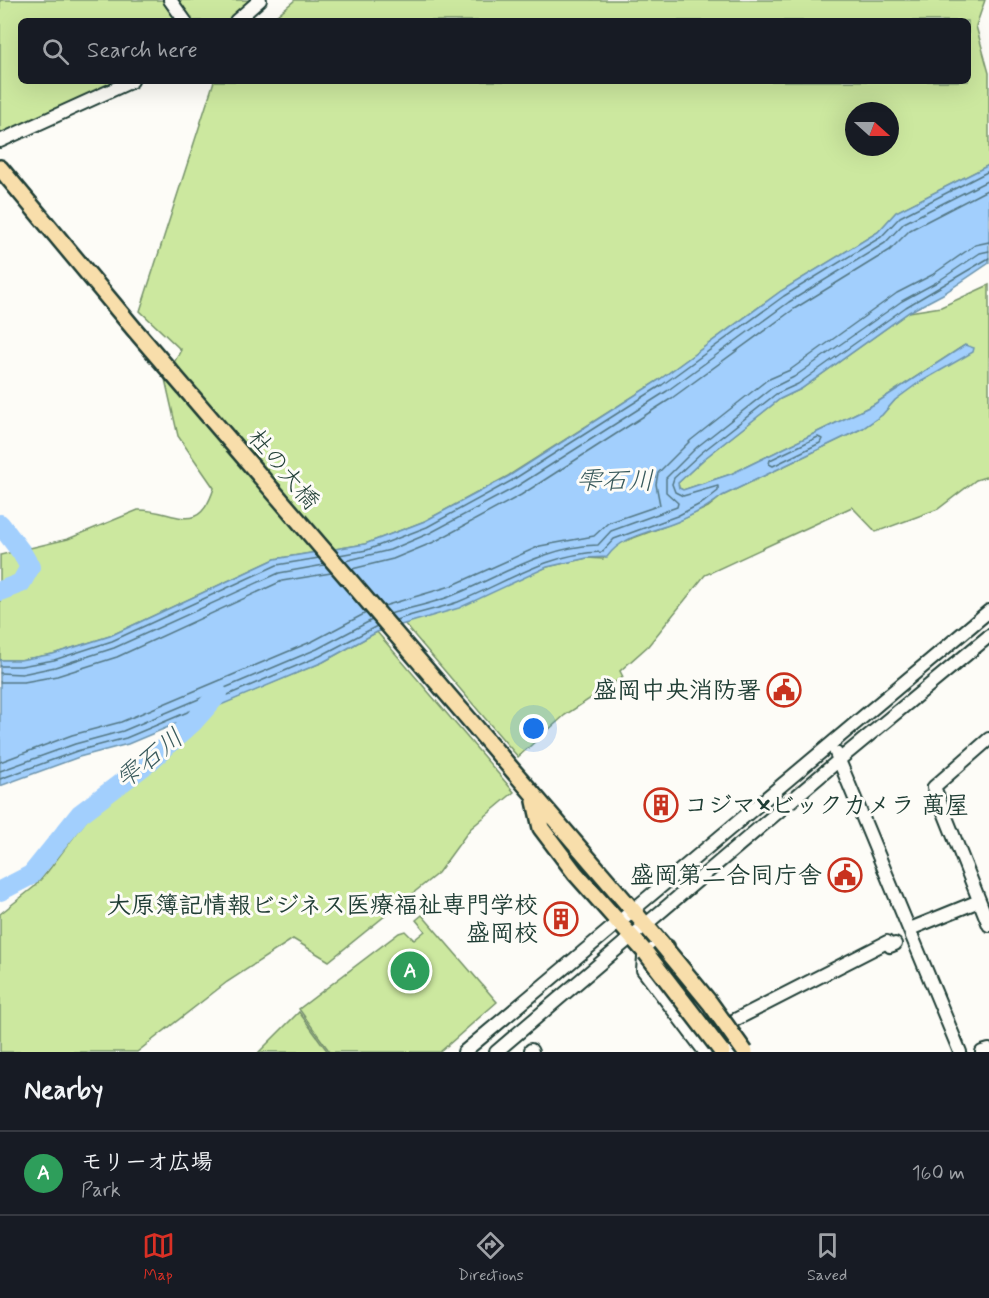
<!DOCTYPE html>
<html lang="en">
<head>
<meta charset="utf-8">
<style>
	:root { --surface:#171b24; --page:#242831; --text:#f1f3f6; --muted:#9ea1a6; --line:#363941; --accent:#d93025 }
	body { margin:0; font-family:Mynerve,"Klee One",sans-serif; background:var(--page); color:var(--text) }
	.compass { position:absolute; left:845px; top:102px; width:54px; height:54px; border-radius:50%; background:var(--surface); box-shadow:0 6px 24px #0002; rotate:111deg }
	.you { position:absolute; left:534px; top:729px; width:21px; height:21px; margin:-15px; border:4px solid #fff; border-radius:50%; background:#1a73e8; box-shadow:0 0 0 9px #1a73e833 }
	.badge { display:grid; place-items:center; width:39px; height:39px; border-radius:50%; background:var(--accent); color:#fff; font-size:20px; font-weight:700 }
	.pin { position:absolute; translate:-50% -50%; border:3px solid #fff; box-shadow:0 2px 6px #0006 }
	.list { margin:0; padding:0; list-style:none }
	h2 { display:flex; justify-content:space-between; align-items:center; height:78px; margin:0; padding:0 24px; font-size:26px }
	h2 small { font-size:20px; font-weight:400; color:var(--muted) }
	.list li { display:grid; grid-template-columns:39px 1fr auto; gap:18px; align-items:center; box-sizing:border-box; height:84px; padding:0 24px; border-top:2px solid var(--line) }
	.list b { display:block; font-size:22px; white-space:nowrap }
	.list p { margin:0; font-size:20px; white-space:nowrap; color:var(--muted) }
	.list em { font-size:20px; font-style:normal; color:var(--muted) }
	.icon { flex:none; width:33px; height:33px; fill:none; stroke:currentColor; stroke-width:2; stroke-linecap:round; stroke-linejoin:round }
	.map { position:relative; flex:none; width:989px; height:1052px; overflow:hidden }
	.search { position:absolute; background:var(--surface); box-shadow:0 6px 24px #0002; left:18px; right:18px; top:18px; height:66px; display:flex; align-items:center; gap:15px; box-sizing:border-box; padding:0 21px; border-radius:9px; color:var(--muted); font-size:22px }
	.sheet { height:162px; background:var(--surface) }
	nav { display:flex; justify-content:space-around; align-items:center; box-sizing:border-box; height:84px; border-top:2px solid var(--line); background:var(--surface); font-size:16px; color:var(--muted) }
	nav a { display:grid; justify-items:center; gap:3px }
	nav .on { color:var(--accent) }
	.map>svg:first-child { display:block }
	.green { fill:#cce89f; stroke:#76926a; stroke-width:1.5; fill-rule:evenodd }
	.water { fill:#a2cffd; stroke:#6e95ad; stroke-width:1.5 }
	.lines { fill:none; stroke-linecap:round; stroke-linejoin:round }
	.shore { stroke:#537784; stroke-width:1.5 }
	.river { stroke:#a2cffd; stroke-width:20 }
	.minor-casing { stroke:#1f3d34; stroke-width:16 }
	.major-casing { stroke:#1f3d34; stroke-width:20 }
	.minor { stroke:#fdfcf7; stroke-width:12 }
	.major { stroke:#f8deab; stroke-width:15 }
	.major-bridge-casing { stroke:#1f3d34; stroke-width:20; stroke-linecap:butt }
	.major-bridge { stroke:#f8deab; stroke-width:15 }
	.labels { text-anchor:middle; stroke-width:6; stroke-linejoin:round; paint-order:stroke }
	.street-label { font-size:24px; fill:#1f3d34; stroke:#fdfcf7 }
	.poi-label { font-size:24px; font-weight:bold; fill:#1f3d34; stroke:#fdfcf7; text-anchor:end }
	.water-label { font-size:26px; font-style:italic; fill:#395a5c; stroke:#fdfcf7 }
</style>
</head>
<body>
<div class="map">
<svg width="989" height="1052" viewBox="0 0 989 1052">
	<rect width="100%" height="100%" fill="#fdfcf7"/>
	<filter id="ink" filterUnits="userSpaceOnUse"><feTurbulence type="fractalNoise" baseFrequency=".0167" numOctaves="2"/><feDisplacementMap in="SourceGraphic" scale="12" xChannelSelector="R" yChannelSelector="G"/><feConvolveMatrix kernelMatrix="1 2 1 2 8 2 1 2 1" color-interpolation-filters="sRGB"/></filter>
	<g filter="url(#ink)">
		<!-- green -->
		<path class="green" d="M0,0H259L235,21H21V81H132L0,141Z
			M295,0H985L976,26L989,73V165L896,212L878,232L781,291L659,380L508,476L425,521L365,544L275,559L110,636L53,654L20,660H0V555L68,539L138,510C174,509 198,539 214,488L178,436L165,379L181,350L140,311L214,81H968V21H270ZM854,111H890V147H854Z
			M989,285V476L976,480L938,509L876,532L852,507L705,575L648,646L620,671L623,677L565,715L518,757L404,623L547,567L587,558L603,559L617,544L679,521L708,507L722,496L863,428L882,415L895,400L965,345L873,405L731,474L683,490L679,488L678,483L705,458L780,399L801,389L909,312L941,307Z
			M377,632L514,792L470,829L438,873L329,961L293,939L227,982L137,1052H0V914L34,887L48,871L91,814L128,786L207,710L323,662Z
			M422,915L497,1002L440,1052H330L299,1009L399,933L405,931L414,940L425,931L416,920Z
			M299,1012L328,1052H259Z"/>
		<!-- water -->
		<path class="water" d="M989,165V263L943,294L909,312L801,389L780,399L705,458L678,483L679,488L683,490L731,474L873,405L965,345L974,348L973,352L917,384L895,400L882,415L863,428L722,496C708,507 693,515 677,522C653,532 622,535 607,557L587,558L547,567L459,608L377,632L323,662L128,744L79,757L0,786V660H20L53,654L110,636L275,559L365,544L425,521L509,476L659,380L781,291L878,232L896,212Z"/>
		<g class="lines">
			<!-- shore -->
			<path class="shore" d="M818,437L822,439L820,443L773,466L769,464L770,460Z
				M339,555L367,550L427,527L511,481L662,385L784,296L881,237L900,217L989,171
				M345,561L390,550L430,533L516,487L667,391L789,302L885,243L904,223L989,180
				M352,569L393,559L434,542L521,495L672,398L794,309L890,250L910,230L989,189
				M384,606L451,586L540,546L594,536L608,523L660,505L656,484L658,473L691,440L767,380L790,370L897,293L932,275L975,245L989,242
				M390,614C412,607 436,603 456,594C503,575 546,546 598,545L611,531L677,507L678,503L666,492V478L697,447L772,388L794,377L902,301L937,282L980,253L989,251
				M396,620C416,613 438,609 458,602C507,582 548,553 602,552L614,539L677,516L704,502L718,491V486L683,496L675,492L672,484L674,478L701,453L776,394L798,384L906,307L989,258
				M0,666H21L54,660L112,641L277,565L319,558
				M0,673L22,674L55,667L114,648L279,573L324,565
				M0,682H24L57,676L117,657L282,581L331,573
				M0,762L72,735L121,722L313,641L366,613
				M0,771L75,744L123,731L317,649L372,620
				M0,779L77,751L126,738L320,656L377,626"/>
			<!-- river -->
			<path class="river" d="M0,524L22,553L30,567L21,583L0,591
				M0,891L31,875L80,814L149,762L193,722L218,694"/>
			<!-- minor casing -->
			<g class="minor-casing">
				<path id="minor" d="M170,0L185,21
					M236,21L260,0
					M0,141L132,81
					M989,739L934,787L989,925
					M836,753L960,1052
					M910,929L979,901
					M668,946L661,943L644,957L643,970L705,1052
					M723,1026L887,942L890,946L895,944
					M531,1050L532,1052
					M464,1052L989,611
					M496,1052L839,760L989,636
					M982,1052L989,1050"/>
			</g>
			<!-- major casing -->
			<g class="major-casing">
				<path id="major" d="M0,168L134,329L660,942
					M535,801L541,828L575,873L646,953"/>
			</g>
			<!-- minor -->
			<use href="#minor" class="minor"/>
			<!-- major -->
			<use href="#major" class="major"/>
			<!-- major-bridge casing -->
			<g class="major-bridge-casing">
				<path id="major-bridge" d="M660,942L710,1003L745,1052
					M646,953L722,1052"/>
			</g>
			<!-- major-bridge -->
			<use href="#major-bridge" class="major-bridge"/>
		</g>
	</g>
	<!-- icons -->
	<defs>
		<g id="civic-ring" transform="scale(1.725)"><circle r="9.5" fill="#fdfcf7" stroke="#c8321e" stroke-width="1.5"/><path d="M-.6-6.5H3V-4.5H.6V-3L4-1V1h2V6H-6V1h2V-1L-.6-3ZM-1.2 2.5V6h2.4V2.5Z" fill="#c8321e"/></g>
		<g id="building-ring" transform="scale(1.725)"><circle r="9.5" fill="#fdfcf7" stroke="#c8321e" stroke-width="1.5"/><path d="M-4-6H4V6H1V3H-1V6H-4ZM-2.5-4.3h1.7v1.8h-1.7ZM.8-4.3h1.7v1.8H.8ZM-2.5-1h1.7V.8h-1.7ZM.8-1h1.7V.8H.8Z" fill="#c8321e"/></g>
	</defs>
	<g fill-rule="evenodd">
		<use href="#civic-ring" x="784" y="690"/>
		<use href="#building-ring" x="661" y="805"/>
		<use href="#civic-ring" x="845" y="875"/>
		<use href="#building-ring" x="561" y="919"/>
	</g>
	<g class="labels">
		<!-- street labels -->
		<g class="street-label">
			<text transform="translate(284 469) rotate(50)" y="8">杜の大橋</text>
		</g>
		<!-- poi labels -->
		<g class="poi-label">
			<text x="761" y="698">盛岡中央消防署</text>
			<text x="684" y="813" text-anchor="start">コジマ×ビックカメラ 萬屋</text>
			<text x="822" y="883">盛岡第二合同庁舎</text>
			<text x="538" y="913">大原簿記情報ビジネス医療福祉専門学校<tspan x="538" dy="28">盛岡校</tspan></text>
		</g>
		<!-- water labels -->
		<g class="water-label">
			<text x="615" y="489">雫石川</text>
			<text transform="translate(149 758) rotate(-39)" y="9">雫石川</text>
		</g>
	</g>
</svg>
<svg class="compass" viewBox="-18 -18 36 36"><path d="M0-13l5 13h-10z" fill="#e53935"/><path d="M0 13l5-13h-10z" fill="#9ea1a6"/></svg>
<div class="you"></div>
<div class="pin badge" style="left:410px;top:971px;background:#2e9e5b">A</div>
<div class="search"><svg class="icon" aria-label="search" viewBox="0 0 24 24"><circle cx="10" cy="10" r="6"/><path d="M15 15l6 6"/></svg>Search here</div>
</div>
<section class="sheet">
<h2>Nearby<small></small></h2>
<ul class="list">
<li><span class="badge" style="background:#2e9e5b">A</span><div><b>モリーオ広場</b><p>Park</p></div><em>160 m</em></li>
</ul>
</section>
<nav>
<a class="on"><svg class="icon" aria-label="map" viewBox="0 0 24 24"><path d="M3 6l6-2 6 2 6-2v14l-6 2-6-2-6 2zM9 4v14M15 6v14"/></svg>Map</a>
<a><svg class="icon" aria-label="directions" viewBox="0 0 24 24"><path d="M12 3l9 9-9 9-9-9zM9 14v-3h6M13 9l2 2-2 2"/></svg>Directions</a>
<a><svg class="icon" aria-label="saved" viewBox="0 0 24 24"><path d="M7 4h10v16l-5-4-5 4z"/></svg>Saved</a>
</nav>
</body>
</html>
